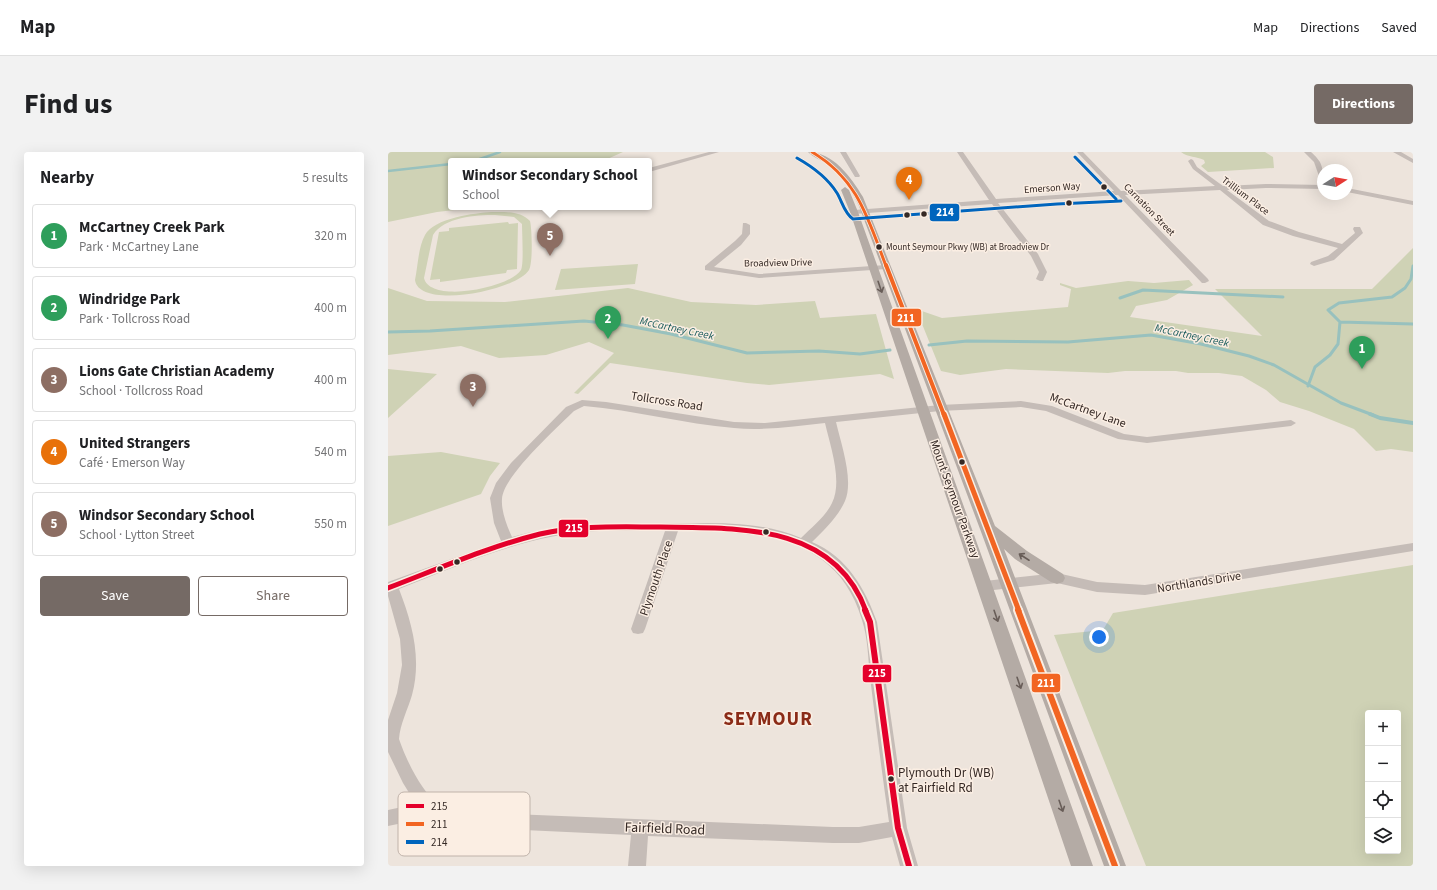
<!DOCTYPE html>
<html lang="en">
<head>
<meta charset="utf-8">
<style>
	:root { --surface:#fff; --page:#f2f2f2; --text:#202124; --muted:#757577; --line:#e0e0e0; --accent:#756a65 }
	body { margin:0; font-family:"Source Sans 3",sans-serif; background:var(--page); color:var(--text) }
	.controls { position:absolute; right:12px; bottom:12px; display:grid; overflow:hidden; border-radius:4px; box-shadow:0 4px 16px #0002 }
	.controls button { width:36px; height:36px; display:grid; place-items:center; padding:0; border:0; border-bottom:1px solid var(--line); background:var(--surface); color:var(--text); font:20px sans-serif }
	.compass { position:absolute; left:929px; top:12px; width:36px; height:36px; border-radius:50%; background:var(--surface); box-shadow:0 4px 16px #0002; rotate:79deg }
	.you { position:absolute; left:711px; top:485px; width:14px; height:14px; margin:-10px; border:3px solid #fff; border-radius:50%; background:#1a73e8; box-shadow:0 0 0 6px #1a73e833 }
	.badge { display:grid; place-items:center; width:26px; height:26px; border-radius:50%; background:var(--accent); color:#fff; font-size:13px; font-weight:700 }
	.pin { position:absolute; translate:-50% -33px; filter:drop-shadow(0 1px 2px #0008) }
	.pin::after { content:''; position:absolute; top:21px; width:14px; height:12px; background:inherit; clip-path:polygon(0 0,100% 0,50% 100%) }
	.popup { position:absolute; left:60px; top:6px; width:204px; height:52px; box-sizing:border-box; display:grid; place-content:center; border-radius:4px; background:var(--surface); filter:drop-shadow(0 1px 3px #0005); font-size:13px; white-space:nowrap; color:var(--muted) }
	.popup b { font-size:15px; color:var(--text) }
	.popup::after { content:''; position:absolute; left:50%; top:100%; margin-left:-8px; border:8px solid transparent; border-top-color:var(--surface) }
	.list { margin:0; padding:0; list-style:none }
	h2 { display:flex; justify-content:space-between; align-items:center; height:52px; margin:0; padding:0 16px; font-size:17px }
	h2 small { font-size:13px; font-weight:400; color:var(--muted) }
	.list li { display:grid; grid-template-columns:26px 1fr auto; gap:12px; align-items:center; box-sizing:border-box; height:64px; margin:0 8px 8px; padding:0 8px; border:1px solid var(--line); border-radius:4px }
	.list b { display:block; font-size:15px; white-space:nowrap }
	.list p { margin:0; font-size:13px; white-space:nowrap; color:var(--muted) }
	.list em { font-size:13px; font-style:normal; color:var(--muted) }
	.actions { display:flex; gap:8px; padding:12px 16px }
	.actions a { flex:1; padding:9px 0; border:1px solid var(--accent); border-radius:4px; text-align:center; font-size:14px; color:var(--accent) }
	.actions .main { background:var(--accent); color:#fff }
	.icon { flex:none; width:22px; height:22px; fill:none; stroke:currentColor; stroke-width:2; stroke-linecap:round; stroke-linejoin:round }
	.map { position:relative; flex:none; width:1025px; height:714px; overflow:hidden; border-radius:4px }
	header { display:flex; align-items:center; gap:24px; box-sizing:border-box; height:56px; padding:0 20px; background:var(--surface); border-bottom:1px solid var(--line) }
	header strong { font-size:19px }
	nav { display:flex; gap:22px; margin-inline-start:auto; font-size:14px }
	.intro { display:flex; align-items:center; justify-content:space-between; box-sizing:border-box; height:96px; padding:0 24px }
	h1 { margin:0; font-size:28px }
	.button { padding:10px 18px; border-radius:4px; background:var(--accent); color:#fff; font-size:14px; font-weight:700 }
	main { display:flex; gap:24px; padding:0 24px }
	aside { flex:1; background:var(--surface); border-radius:4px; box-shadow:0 4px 16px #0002 }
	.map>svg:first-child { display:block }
	.green { fill:#cfd2b5; fill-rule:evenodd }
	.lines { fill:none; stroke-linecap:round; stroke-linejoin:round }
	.stream-far2 { stroke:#98c1be; stroke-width:2.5 }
	.stream-far1 { stroke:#98c1be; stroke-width:3 }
	.stream { stroke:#98c1be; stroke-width:4 }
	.minor { fill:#c5bcb7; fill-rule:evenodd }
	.major { fill:#b4aba5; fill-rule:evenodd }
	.bus-1-far1-casing { stroke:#fbeee3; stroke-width:8 }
	.bus-1-casing { stroke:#fbeee3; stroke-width:10 }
	.bus-2-far3-casing { stroke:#fbeee3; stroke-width:4.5 }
	.bus-2-far2-casing { stroke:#fbeee3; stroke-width:6 }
	.bus-2-far1-casing { stroke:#fbeee3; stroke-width:8 }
	.bus-2-casing { stroke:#fbeee3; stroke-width:10 }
	.bus-3-casing { stroke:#fbeee3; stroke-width:4.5 }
	.bus-1-far1 { stroke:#e4002b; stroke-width:5 }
	.bus-1 { stroke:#e4002b; stroke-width:6 }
	.bus-2-far3 { stroke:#f26522; stroke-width:3 }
	.bus-2-far2 { stroke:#f26522; stroke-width:4 }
	.bus-2-far1 { stroke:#f26522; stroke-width:5 }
	.bus-2 { stroke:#f26522; stroke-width:6 }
	.bus-3 { stroke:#0065bd; stroke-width:3 }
	.oneway { stroke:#685d58 }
	.bus-dot { fill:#352925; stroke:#fbeee3; stroke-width:1.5 }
	.labels { text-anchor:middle; stroke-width:3; stroke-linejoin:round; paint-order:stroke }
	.far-bus-label { font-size:9px; fill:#352925; stroke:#fbeee3; text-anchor:start }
	.far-street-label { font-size:10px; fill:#352925; stroke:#fbeee3 }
	.far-water-label { font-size:11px; font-style:italic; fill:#175a5a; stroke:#fbeee3 }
	.street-label { font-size:12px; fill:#352925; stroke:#fbeee3 }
	.near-bus-label { font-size:13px; fill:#352925; stroke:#fbeee3; text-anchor:start }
	.near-street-label { font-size:14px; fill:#352925; stroke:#fbeee3 }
	.near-district-label { font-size:19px; font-weight:bold; letter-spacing:1px; fill:#8b2b17; stroke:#fbeee3 }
	.key { fill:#fbeee3; stroke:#c0b3aa; stroke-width:1 }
	.key-label { font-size:11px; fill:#352925 }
	.line-badge { stroke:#fbeee3; stroke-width:1.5 }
	.badge-label { font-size:11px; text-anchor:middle; font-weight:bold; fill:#fff }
</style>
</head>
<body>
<header>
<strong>Map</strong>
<nav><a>Map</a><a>Directions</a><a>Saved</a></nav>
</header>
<div class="intro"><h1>Find us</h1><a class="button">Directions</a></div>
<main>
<aside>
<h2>Nearby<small>5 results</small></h2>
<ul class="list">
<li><span class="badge" style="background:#2e9e5b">1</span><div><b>McCartney Creek Park</b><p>Park · McCartney Lane</p></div><em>320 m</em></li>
<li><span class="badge" style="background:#2e9e5b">2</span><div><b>Windridge Park</b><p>Park · Tollcross Road</p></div><em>400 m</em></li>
<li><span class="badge" style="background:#8d6e63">3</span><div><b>Lions Gate Christian Academy</b><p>School · Tollcross Road</p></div><em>400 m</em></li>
<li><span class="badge" style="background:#e8710a">4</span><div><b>United Strangers</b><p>Café · Emerson Way</p></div><em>540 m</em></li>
<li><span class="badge" style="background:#8d6e63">5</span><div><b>Windsor Secondary School</b><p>School · Lytton Street</p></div><em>550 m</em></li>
</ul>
<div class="actions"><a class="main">Save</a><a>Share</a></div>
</aside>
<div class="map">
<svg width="1025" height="714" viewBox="0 0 1025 714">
	<rect width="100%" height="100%" fill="#ede4dc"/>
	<!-- green -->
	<path class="green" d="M0,0H235L217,8L219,9H63V55H93L49,60L0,70Z
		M793,0H877L885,5L886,16L820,20L813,14L817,11L816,8C808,4 801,6 793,0Z
		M104,60C117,60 133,59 142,69C144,77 145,111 141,118C128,139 31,158 27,128C30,114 30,96 37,83C46,66 87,61 104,60ZM107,63L126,65L134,72C134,80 136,112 133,118C122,136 42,152 36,126L45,83C56,65 88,63 107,63Z
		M120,70L121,72L130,71L129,117L119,118L118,121L52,130V127L42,128L51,80L61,79V76Z
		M1025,96V300L1003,297L988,299L966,277L921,259L892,250L878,238L854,224L831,221H800L788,219H737L720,221L618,217L572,223L553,219L528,157L554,166L680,155L683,137L672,133V131L688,136L740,129L766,131L801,128L805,133L779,148L748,154L742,165L874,184L827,137H984Z
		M250,112L247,132L167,138L173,117Z
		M0,136L39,149L117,150L240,136L303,150L368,153L427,149L432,166L488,162L506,227L492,222L381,233L359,231L222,211L190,242L186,241L226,201L201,190L158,203L111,206L73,194L0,203Z
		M0,217L49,222L0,266Z
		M53,300L112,311L102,324L93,342L0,374V304Z
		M1025,413V714H758L666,483L715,478L725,461ZM980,561H1010V699H980Z"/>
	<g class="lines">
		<!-- stream-far2 -->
		<path class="stream-far2" d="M86,9L112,0
			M0,19L63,12"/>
		<!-- stream-far1 -->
		<path class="stream-far1" d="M732,146L755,138L895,145
			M952,170L1025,172
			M0,180L42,179L196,169L235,173L283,182L359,201L431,199L472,202L502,198
			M541,193L579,189L680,190L763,183L813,192L861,204L886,213L953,251L985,263
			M920,234L927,215L942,203L950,192L952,170L940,158L951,151L1004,145L1017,136L1023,127L1025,114"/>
		<!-- stream -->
		<path class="stream" d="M982,262L992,266L1025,271"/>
		<!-- minor -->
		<path class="minor" d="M321,0H331L261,20V16Z
			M452,0H458L472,24L471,25H467Z
			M569,0H575L608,47L726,39L689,0H695L733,39L827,34L805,17L800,9L803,7L805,8L809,15L835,34L878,32L935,33V37L878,36L839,38L881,69L911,80L954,92L967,81L965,77L966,75H972L975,81L946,108L926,114L922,112L923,110L940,104L950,96L905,84L875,73L832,38L737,43L820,127L821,129L817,131H814L730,43L610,51L650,102L659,120L655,129H652L648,127L651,120L643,104L604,52L466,62L462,60L466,58L601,48Z
			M916,0H923C934,10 935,14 935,29L932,27L926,10Z
			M1005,0H1013L1025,7V11Z
			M959,36L1025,49V53L959,40Z
			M355,71H358L362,73V82L353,93L326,115L371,122L498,113L502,115L498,117L371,126L317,118V114L347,89L354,82Z
			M194,248L218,250L346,270L377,271L552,253L633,249L664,254L736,282L759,285L903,268L908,271L903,274L759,291L730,287L658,259L633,255L552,259L448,270C453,292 466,328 457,349C450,365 436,378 424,390C459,405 477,436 489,470L519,676L530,714H512L504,685L471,691H445L260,684L258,714H240L243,683L90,676L59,670L44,665L0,674V658L28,652L15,631L0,600V568L9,541L14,513L12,487L0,444V430L113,389L106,371L102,346L108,331L123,311L178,255ZM196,254C246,258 296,272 346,276C377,279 407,274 437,271C442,293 455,329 444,351C438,364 424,375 413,386C374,369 328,371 287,371C232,371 178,369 124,385C119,374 113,359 114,347C115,324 169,276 186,259ZM211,379H277L243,477L245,481L250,482L255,481L257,477L290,379C367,380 448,380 474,468C480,486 480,507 482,525C488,573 494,622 501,670L471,675H445L124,662C105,662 67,661 51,652C34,642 17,605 11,587C12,572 20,557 24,543C34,506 24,471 11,437C76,411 140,382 211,379Z
			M1025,391V399L757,443L709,440L669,431L597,439L592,437L590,434L592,431L597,429L669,421L709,430L757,433Z"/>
		<!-- major -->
		<path class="major" d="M420,0C445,0 463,25 475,45L607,374L639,399L675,422L677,426L675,430L669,432L663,430L627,407L616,397L738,714H716L592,377L471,54C463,37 453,23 439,12C433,8 425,5 420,0Z
			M457,35L461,38L470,60L705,714H683L462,60L453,38Z"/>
		<!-- bus-1-far1 casing -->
		<g class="bus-1-far1-casing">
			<path id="bus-1-far1" d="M0,436C50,417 100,395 152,382C191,373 232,375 272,375C350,376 446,371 478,459"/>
		</g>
		<!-- bus-1 casing -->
		<g class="bus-1-casing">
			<path id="bus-1" d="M477,458L482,470L510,676L521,714"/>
		</g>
		<!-- bus-2-far3 casing -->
		<g class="bus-2-far3-casing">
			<path id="bus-2-far3" d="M424,0C470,27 480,67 498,114"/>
		</g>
		<!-- bus-2-far2 casing -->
		<g class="bus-2-far2-casing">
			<path id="bus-2-far2" d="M498,113L556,263"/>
		</g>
		<!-- bus-2-far1 casing -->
		<g class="bus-2-far1-casing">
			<path id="bus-2-far1" d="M556,262L631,459"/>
		</g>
		<!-- bus-2 casing -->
		<g class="bus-2-casing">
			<path id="bus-2" d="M630,458L727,714"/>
		</g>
		<!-- bus-3 casing -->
		<g class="bus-3-casing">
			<path id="bus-3" d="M687,5L728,47
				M409,6C425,15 439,25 449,41C454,49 456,61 465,67L669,52L733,49"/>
		</g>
		<!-- bus-1-far1 -->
		<use href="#bus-1-far1" class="bus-1-far1"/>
		<!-- bus-1 -->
		<use href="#bus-1" class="bus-1"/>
		<!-- bus-2-far3 -->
		<use href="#bus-2-far3" class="bus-2-far3"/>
		<!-- bus-2-far2 -->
		<use href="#bus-2-far2" class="bus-2-far2"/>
		<!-- bus-2-far1 -->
		<use href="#bus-2-far1" class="bus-2-far1"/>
		<!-- bus-2 -->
		<use href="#bus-2" class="bus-2"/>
		<!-- bus-3 -->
		<use href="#bus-3" class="bus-3"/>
	</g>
	<!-- one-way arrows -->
	<defs><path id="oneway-shaft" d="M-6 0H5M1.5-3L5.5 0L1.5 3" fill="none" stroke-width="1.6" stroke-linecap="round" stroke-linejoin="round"/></defs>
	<g class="oneway">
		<use href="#oneway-shaft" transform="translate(492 135) rotate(71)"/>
		<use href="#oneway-shaft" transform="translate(636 405) rotate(-147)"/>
		<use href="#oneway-shaft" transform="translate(608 464) rotate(71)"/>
		<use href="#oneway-shaft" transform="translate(631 531) rotate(71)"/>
		<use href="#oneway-shaft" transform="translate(673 654) rotate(71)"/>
	</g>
	<!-- markers -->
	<g class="bus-dot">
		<circle cx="716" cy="35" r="3.5"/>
		<circle cx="681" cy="51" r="3.5"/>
		<circle cx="536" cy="62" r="3.5"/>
		<circle cx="519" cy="63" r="3.5"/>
		<circle cx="491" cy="95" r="3.5"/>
		<circle cx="574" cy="310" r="3.5"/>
		<circle cx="378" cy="380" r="3.5"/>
		<circle cx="69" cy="410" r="3.5"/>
		<circle cx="52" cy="417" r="3.5"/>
		<circle cx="503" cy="627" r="3.5"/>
	</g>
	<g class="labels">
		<!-- far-bus labels -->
		<g class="far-bus-label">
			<text x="498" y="98">Mount Seymour Pkwy (WB) at Broadview Dr</text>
		</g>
		<!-- far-street labels -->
		<g class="far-street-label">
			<text transform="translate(664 35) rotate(-4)" y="4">Emerson Way</text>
			<text transform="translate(858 43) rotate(37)" y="4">Trillium Place</text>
			<text transform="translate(762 57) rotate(46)" y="4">Carnation Street</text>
			<text transform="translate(390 110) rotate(-1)" y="4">Broadview Drive</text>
		</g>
		<!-- far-water labels -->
		<g class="far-water-label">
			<text transform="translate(289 176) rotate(12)" y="4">McCartney Creek</text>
			<text transform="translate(804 183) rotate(12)" y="4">McCartney Creek</text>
		</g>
		<!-- street labels -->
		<g class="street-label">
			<text transform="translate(279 249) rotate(9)" y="4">Tollcross Road</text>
			<text transform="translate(700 258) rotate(20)" y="4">McCartney Lane</text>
			<text transform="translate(567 347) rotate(70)" y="4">Mount Seymour Parkway</text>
			<text transform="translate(268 426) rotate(-71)" y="4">Plymouth Place</text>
			<text transform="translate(811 430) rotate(-9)" y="4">Northlands Drive</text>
		</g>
		<!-- near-bus labels -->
		<g class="near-bus-label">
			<text x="510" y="625">Plymouth Dr (WB)<tspan x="510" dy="15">at Fairfield Rd</tspan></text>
		</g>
		<!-- near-street labels -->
		<g class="near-street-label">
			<text transform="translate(277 676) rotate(2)" y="5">Fairfield Road</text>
		</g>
		<!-- near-district labels -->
		<g class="near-district-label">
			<text x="380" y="573">SEYMOUR</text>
		</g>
	</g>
	<!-- legend -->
	<rect x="10" y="640" width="132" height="64" rx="6" class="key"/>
	<rect x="18" y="652" width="18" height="4" fill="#e4002b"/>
	<rect x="18" y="670" width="18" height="4" fill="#f26522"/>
	<rect x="18" y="688" width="18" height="4" fill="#0065bd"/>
	<g class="key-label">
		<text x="43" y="658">215</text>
		<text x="43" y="676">211</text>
		<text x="43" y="694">214</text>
	</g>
	<g class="line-badge">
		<rect x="541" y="51" width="31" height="19" rx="4" fill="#0065bd"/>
		<rect x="503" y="156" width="31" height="19" rx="4" fill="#f26522"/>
		<rect x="170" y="367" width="31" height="19" rx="4" fill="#e4002b"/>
		<rect x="474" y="512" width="30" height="19" rx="4" fill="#e4002b"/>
		<rect x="643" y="521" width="30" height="20" rx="4" fill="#f26522"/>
	</g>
	<g class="badge-label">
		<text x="557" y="64">214</text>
		<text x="518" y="170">211</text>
		<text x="186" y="380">215</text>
		<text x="489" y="525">215</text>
		<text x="658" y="535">211</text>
	</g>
</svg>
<div class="controls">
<button>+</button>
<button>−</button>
<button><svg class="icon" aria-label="locate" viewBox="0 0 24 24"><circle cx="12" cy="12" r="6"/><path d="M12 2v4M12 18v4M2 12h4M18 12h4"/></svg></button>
<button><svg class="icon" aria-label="layers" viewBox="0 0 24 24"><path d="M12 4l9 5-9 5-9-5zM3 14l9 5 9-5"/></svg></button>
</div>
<svg class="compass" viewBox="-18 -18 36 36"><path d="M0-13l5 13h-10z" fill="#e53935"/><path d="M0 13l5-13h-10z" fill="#757577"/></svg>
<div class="you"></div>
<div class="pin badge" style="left:974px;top:217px;background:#2e9e5b">1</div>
<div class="pin badge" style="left:220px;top:187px;background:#2e9e5b">2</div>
<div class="pin badge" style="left:85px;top:255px;background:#8d6e63">3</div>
<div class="pin badge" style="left:521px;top:48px;background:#e8710a">4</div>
<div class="pin badge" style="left:162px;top:104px;background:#8d6e63">5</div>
<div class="popup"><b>Windsor Secondary School</b>School</div>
</div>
</main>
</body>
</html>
